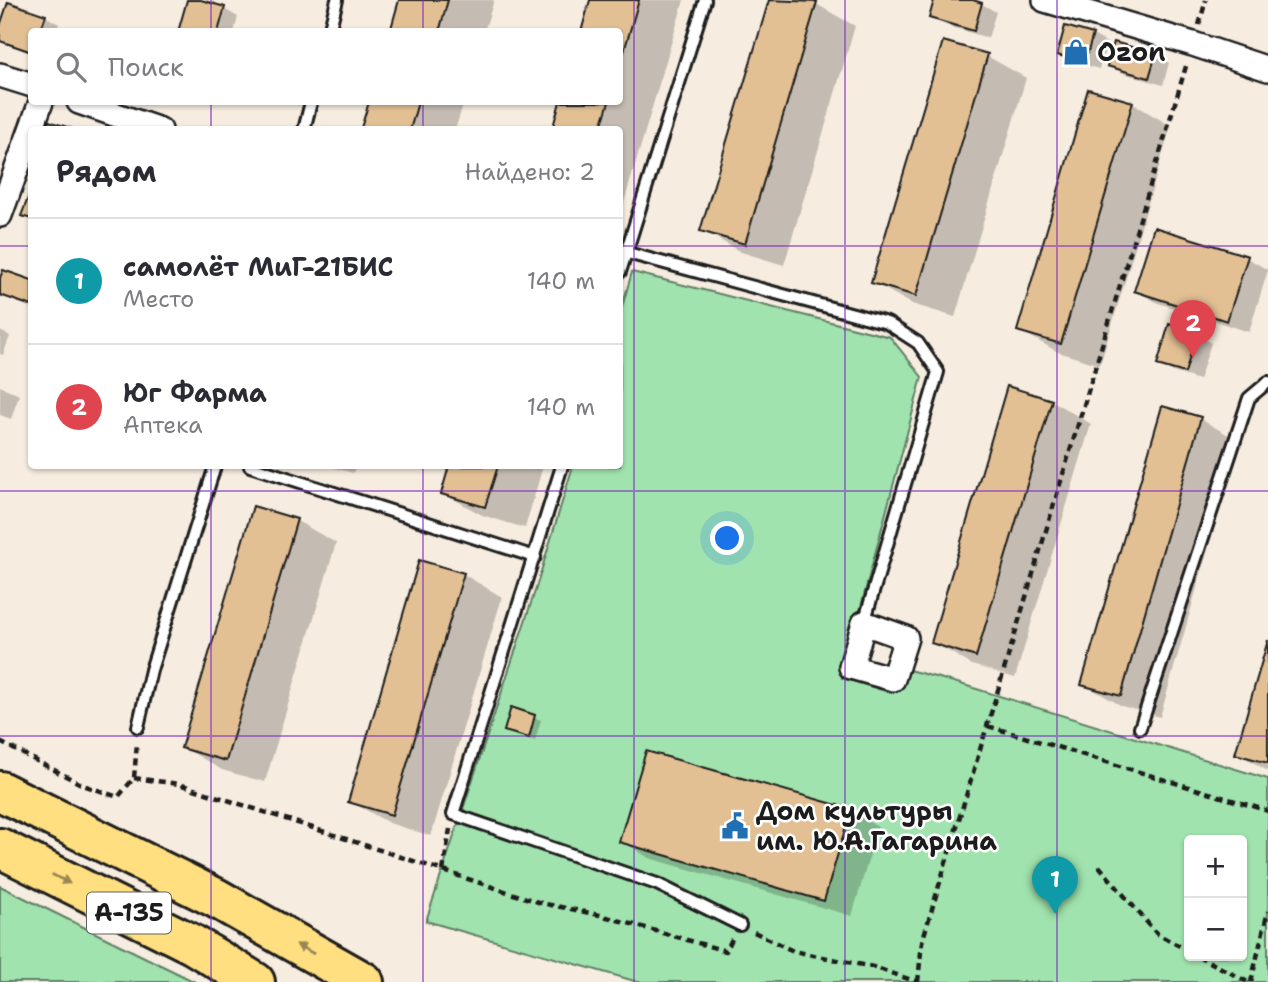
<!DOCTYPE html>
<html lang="ru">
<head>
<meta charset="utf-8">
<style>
	:root { --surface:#fff; --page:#f7f7f7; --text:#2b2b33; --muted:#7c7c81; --line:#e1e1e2; --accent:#db2777 }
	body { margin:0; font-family:"Shantell Sans",sans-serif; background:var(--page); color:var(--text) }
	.controls { position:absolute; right:21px; bottom:21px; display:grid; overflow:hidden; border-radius:7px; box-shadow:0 2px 5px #0004 }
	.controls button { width:63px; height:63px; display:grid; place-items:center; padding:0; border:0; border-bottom:2px solid var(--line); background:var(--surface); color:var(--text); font:35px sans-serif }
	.you { position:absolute; left:728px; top:539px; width:24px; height:24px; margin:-18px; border:5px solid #fff; border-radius:50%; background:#1a73e8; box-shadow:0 0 0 10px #1a73e833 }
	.badge { display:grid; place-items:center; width:46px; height:46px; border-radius:50%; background:var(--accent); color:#fff; font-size:23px; font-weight:700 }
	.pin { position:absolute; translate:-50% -58px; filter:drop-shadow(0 2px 4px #0008) }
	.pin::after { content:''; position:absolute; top:37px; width:24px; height:21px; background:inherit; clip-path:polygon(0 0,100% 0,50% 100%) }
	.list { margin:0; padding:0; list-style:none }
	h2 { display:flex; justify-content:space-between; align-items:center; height:91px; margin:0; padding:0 28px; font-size:30px }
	h2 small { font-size:23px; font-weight:400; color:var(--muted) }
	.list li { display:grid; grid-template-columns:46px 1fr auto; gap:21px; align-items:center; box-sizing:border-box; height:126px; padding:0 28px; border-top:2px solid var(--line) }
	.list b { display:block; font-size:26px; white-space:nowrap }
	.list p { margin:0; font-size:23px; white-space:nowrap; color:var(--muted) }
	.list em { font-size:23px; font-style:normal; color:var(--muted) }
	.icon { flex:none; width:38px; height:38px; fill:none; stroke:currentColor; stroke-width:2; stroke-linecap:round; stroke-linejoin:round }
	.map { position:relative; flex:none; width:1268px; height:982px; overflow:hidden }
	.search { position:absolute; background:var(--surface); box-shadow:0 2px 5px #0004; left:28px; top:28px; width:595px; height:77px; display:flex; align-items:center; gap:18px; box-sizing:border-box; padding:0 24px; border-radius:7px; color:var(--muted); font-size:26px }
	.panel { position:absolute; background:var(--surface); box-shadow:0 2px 5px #0004; left:28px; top:126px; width:595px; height:343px; border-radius:7px }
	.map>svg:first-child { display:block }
	.green { fill:#a0e3ae; stroke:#5e8065; stroke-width:2; fill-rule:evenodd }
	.shadow { fill:#0003 }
	.building { fill:#e2c094; stroke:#1c1c1c; stroke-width:2 }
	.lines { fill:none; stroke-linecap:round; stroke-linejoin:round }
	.lane-casing { stroke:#1c1c1c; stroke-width:16 }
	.street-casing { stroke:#1c1c1c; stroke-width:28 }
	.highway-casing { stroke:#1c1c1c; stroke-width:44 }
	.path { stroke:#1c1c1c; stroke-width:4.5; stroke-dasharray:7 5; stroke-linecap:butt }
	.lane { stroke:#fff; stroke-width:10 }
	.street { stroke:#fff; stroke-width:23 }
	.highway { stroke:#ffdf80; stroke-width:38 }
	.oneway { fill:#998753 }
	.grid { fill:none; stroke:#7b2cbf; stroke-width:2; stroke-opacity:0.55 }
	.labels { text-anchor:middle; stroke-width:5; stroke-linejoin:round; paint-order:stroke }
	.shield { fill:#fff; stroke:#606060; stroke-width:2 }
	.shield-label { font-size:24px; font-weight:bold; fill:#1c1c1c }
	.poi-label { font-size:26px; font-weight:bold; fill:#1c1c1c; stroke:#fff; text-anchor:start }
</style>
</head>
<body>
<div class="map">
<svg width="1268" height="982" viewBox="0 0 1268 982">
	<rect width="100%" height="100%" fill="#f6ecdf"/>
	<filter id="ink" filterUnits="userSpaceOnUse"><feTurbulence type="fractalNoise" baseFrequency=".0143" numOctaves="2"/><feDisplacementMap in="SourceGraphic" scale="14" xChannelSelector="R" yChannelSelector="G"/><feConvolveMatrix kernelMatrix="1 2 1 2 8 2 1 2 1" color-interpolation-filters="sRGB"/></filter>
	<g filter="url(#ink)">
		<!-- green -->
		<path class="green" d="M632,272L890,337L922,377L842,678L886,691L901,668L954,682L1268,779V982H638L426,921L536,588L573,466H620V314ZM1189,840H1242V956H1189Z
			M0,886L193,981L195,982H0Z"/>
		<!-- shadow -->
		<path class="shadow" d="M189,0L224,9L238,17L234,32H180Z
			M401,0H494L484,32H392Z
			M592,0H684L620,216V130H553L562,102H620V32Z
			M771,0H804L816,4L855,26L784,265L741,252L702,230Z
			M936,0H967L982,4L996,12L988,38L945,25L931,17Z
			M45,16L59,24L56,32H32V54L0,40V32Z
			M1066,28L1093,35L1107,43L1099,69L1073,62L1059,54Z
			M1155,55L1169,63L1163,85L1123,73L1109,65Z
			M987,56L1026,78L955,317L912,304L873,282Z
			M371,102H464L455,130H367L363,127Z
			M1132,103L1171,126L1100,365L1058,352L1019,330Z
			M1247,258L1268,270L1249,332L1158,303L1136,291Z
			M32,282V308L0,295V283Z
			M1170,327L1197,334L1211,343L1199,380L1173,372L1159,364Z
			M0,331L10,336L3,355L0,354Z
			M0,386L19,395L11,419L0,415Z
			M1052,401L1091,424L1015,678L972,665L933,642Z
			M1200,419L1239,441L1160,717L1122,706L1083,684Z
			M328,466H356L353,473Z
			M451,466H543L525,528L482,515L443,493Z
			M254,508L297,521L336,543L265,782L222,770L183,747Z
			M463,574L502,597L431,836L389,823L350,801Z
			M1268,646V771L1237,753Z
			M512,710L541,720L535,741L506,730Z
			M850,811L878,827L852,916L649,858L622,841Z"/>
		<!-- building -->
		<path class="building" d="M187,0H201L225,7L218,32H178Z
			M399,0H448L439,32H390Z
			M590,0H639L620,65V32H581Z
			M769,0L817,2L745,244L700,231Z
			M934,0H973L982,3L974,31L929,18Z
			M8,2L46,15L40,32H32V52L0,41V26Z
			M1065,26L1093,34L1085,62L1057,55Z
			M943,41L988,54L916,296L871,283Z
			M1114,42L1156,54L1149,78L1107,66Z
			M1088,89L1133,102L1061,344L1017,331Z
			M369,102H418L410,130L361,128Z
			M560,102H609L600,130H552Z
			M49,121L76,130H46Z
			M32,188V219L21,216Z
			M1154,227L1248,256L1227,321L1134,291Z
			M3,270L32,280V306L0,295V278Z
			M1169,324L1197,333L1185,373L1157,365Z
			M1007,386L1052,400L976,657L931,643Z
			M1162,406L1201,417L1121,696L1081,685Z
			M449,466H498L485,507L441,494Z
			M253,506L297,519L226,761L181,748Z
			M419,560L464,573L392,815L348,802Z
			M1268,640V763L1235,754Z
			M511,707L535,715L529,738L504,731Z
			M646,751L851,809L824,901L619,842Z"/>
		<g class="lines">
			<!-- lane casing -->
			<g class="lane-casing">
				<path id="lane" d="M329,32L337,0
					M304,130L311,102
					M620,251L887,323L918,343L938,372L864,623
					M620,272L705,0
					M250,466L535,557
					M562,466L453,814L657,884L740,925
					M138,727L151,670L215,466
					M1140,728L1249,398L1268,382"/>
			</g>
			<!-- street casing -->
			<g class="street-casing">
				<path id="street" d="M1045,0L1193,44L1268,69
					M0,75L32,85
					M79,102L160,130
					M0,215L41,102
					M864,623L906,638L893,679L851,667Z"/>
			</g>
			<!-- highway casing -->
			<g class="highway-casing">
				<path id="highway" d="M0,791L216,898L364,982
					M0,848L192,944L255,982"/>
			</g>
			<!-- path -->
			<path class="path" d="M1199,25L1206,0
				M988,726L1268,811
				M0,742L83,785L118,797L134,778L137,743
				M134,778L179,784L541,903L600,915L726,951L733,937
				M1099,866L1157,934L1189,951
				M443,871L450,829
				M754,932L793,951L873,967L918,982
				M1198,956L1248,982
				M918,982L922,942L1187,63
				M1251,982L1268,911"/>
			<!-- lane -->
			<use href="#lane" class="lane"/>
			<!-- street -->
			<use href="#street" class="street"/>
			<!-- highway -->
			<use href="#highway" class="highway"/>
		</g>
		<!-- one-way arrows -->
		<defs><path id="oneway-solid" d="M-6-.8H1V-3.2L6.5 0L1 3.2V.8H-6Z" transform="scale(1.75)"/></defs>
		<g class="oneway">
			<use href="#oneway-solid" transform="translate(61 879) rotate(27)"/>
			<use href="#oneway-solid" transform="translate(305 949) rotate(-151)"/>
		</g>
	</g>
	<!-- grid -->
	<path class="grid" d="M211,0V32M423,0V32M634,0V982M845,0V982M1057,0V982M211,102V130M423,102V130M0,246H32M620,246H1268M211,466V982M423,466V982M0,491H1268M0,736H1268"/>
	<!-- icons -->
	<defs>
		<g id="shop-bare" transform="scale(2.1)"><path d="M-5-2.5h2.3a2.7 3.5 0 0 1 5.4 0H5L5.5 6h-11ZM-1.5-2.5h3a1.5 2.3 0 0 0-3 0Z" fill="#1f6fb2" stroke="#fff" stroke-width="2.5" paint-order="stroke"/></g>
		<g id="civic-bare" transform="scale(2.1)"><path d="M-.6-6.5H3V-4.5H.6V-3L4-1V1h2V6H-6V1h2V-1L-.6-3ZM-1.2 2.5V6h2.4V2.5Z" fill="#1f6fb2" stroke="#fff" stroke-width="2.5" paint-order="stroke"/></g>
	</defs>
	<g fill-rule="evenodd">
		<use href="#shop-bare" x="1076" y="52"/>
		<use href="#civic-bare" x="735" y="826"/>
	</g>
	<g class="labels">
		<!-- shield labels -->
		<rect class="shield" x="87" y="892.5" width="84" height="41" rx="5"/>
		<g class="shield-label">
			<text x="129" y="921">А-135</text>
		</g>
		<!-- poi labels -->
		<g class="poi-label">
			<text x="1097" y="61">Ozon</text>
			<text x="756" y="820">Дом культуры<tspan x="756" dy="30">им. Ю.А.Гагарина</tspan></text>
		</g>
	</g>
</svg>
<div class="controls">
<button>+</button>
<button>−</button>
</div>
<div class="you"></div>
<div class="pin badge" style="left:1055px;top:914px;background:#0f9aa8">1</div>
<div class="pin badge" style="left:1193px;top:358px;background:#e0444e">2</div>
<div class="search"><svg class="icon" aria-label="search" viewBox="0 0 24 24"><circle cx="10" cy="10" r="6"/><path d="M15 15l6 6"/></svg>Поиск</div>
<section class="panel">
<h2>Рядом<small>Найдено: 2</small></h2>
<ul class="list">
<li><span class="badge" style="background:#0f9aa8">1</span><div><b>самолёт МиГ-21БИС</b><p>Место</p></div><em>140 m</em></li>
<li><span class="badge" style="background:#e0444e">2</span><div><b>Юг Фарма</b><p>Аптека</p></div><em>140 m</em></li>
</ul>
</section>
</div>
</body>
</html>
